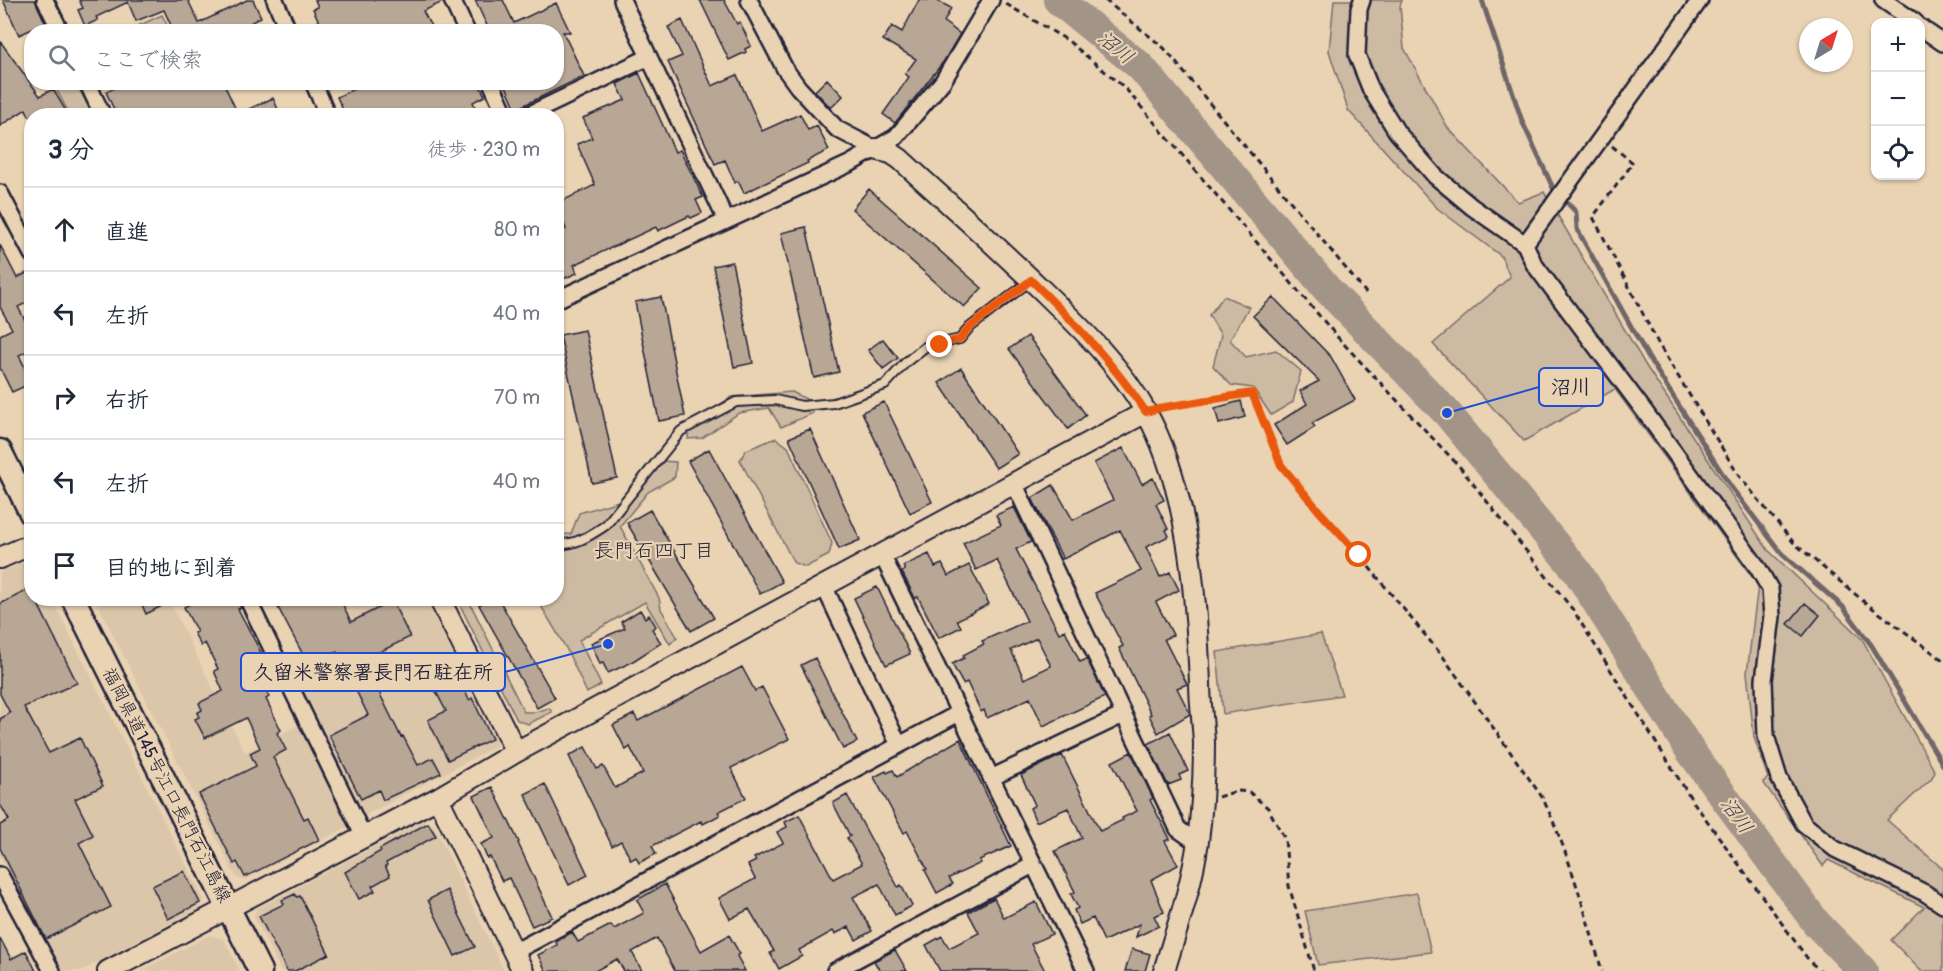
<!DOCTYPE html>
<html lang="ja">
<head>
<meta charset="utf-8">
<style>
	:root { --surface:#fff; --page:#f6f6f7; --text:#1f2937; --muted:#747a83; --line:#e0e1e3 }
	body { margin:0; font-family:Pangolin,"Klee One",sans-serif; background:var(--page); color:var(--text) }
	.controls { position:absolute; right:18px; top:18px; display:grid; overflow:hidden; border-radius:12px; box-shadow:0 2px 4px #0004 }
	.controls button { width:54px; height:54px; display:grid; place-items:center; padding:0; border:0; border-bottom:2px solid var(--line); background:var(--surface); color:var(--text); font:30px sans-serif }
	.compass { position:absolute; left:1799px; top:18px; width:54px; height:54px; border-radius:50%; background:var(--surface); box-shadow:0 2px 4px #0004; rotate:38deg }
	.stop { position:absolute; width:18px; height:18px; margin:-14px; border:4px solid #ea580c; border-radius:50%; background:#fff }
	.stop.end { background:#ea580c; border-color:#fff; box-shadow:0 2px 6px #0008 }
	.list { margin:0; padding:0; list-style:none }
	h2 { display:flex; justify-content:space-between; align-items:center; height:78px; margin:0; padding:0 24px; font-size:26px }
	h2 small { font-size:20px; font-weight:400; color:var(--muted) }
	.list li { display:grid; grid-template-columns:39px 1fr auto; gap:18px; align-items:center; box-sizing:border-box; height:84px; padding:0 24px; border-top:2px solid var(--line) }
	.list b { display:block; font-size:22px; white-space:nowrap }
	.list em { font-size:20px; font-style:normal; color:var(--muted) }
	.icon { flex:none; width:33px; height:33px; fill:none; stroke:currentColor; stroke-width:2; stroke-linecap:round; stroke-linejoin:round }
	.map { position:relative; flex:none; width:1943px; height:971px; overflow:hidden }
	.search { position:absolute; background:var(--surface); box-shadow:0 2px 4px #0004; left:24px; top:24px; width:540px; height:66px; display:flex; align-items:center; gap:15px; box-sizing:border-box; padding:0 21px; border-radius:24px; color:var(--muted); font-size:22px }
	.panel { position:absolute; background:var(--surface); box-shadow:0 2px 4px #0004; left:24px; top:108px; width:540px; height:498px; border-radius:24px }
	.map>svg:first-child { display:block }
	.built { fill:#dbc6aa }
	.green { fill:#cdbaa2; stroke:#786e6e; stroke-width:1.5 }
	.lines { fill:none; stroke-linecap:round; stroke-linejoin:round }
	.stream { stroke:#6f6669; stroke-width:5 }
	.river { stroke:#a39488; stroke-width:30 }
	.building { fill:#b8a795; stroke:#22223b; stroke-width:1.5; fill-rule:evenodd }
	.service-casing { stroke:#22223b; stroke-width:12 }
	.minor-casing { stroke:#22223b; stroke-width:20 }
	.tertiary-casing { stroke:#22223b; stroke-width:24 }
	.secondary-casing { stroke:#22223b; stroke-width:27 }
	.path { stroke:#22223b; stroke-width:3; stroke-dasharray:6 4.5; stroke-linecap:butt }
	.service { stroke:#ead3b3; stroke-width:8 }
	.minor { stroke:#ead3b3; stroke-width:15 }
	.tertiary { stroke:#ead3b3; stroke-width:20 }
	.secondary { stroke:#ead3b3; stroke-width:22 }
	.route { stroke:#ea580c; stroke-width:8 }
	.labels { text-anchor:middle; stroke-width:4.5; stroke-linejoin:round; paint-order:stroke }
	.street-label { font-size:18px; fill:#22223b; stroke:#ead3b3 }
	.water-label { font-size:20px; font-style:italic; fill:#423e4e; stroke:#ead3b3 }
	.neighbourhood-label { font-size:20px; fill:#22223b; stroke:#ead3b3 }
	.leader { fill:none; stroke:#1d4ed8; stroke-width:2 }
	.callout-dot { fill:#1d4ed8; stroke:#ead3b3; stroke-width:2 }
	.callout { fill:#ead3b3; stroke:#1d4ed8; stroke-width:2 }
	.callout-label { font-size:20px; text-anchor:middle; font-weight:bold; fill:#22223b }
</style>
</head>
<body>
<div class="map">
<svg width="1943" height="971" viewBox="0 0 1943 971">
	<rect width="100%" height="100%" fill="#ead3b3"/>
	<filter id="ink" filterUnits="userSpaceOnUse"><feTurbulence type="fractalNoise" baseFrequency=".0167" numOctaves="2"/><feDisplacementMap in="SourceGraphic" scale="12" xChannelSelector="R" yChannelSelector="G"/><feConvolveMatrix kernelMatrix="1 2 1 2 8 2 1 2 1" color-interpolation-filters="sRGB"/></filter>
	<g filter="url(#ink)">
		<!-- built -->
		<path class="built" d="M25,562L31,564L32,598L52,599L204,900L199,908L81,971H60L0,856V573Z
			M95,599H168L245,752L299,725L349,826L244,880L236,877Z
			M342,599H425L498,745L362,817L297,686L368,652Z
			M423,821L433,824L504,971H281L254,917L256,909Z
			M210,935L224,939L240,971H141Z"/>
		<!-- green -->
		<path class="green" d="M1334,0H1402L1400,6L1404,48L1448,128L1518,202L1544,192L1646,366L1768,550L1862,639L1935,772L1931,779L1887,820L1943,869V971H1921L1891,940L1924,907L1828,860L1823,866L1763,782L1768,778L1754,737L1747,673L1758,585L1615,389L1524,441L1433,344L1510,277L1501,256L1437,208L1348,110L1329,51Z
			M162,15L170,31H127Z
			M53,83H76L93,115H70Z
			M1224,296L1249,307L1230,340L1246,357L1276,350L1301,371L1293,402L1271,415L1253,388L1231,385L1213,366L1221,335L1209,315Z
			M792,392L810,401L813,413L781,427L769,408L739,413L702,438L688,439L689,426L731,397Z
			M776,438L788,447L832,543L829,555L806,567L794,563L740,460L746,450Z
			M662,461L676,462L675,477L648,492L620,526L659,598L661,609L677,637L670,644L645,602L579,640L601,685L587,693L566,648L537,599L556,598L557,535L571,534L579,513L635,496Z
			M457,599H468L524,712H535L549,708L552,712L528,724L517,720Z
			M1321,634L1342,695L1223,714L1217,652Z
			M1417,893L1431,952L1318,965L1305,911Z"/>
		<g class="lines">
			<!-- stream -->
			<path class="stream" d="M1482,0L1522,121L1553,188L1576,212L1577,229L1648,357L1731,487L1782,554L1843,607L1872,646L1943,765"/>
			<!-- river -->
			<path class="river" d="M1058,0L1140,66L1327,289L1447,413L1577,571L1691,752L1817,924L1863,971"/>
		</g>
		<!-- building -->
		<path class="building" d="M3,0H35L48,29H32L19,35Z
			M79,0H188L199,23L247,0H253L261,17L243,27L245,32H174L164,10L136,21L128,2L96,17L98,20L85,26L78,10L83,8Z
			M315,0H442L443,2L423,11L434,32H324L313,9L318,7Z
			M475,0H503L514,23L556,3L570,32H563L584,76L516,109L506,86L514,82H556V32H490Z
			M700,0H724L737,24L740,22L751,46L745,49L746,52L729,60Z
			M919,0H936L951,8L944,22L960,34L944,61L895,123L883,114L909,77L905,74L916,59L883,40L892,26L902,32Z
			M682,20L712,86L737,75L762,131L800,114L808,130L817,126L829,150L807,161L808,163L744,193L738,181L735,183L725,160L715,164L668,62L682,56L668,27Z
			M0,41L40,96L53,89L66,111L59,116H29L26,109L0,126Z
			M639,73L675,152L680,150L703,197L696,200L702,213L691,218L689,216L658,231L656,227L574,265L577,273L556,282V233L566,229L556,204L595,185L577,144L592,138L583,118L625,100L617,84Z
			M827,79L843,96L831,108L815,91Z
			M126,82H223L238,114L273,98L281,116H117L106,92Z
			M368,82H478L485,96L473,102L479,116H346L337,97Z
			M869,189L982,288L964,307L852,209Z
			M806,227L839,372L814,378L781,233Z
			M0,245L17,278L32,270V300L18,307L32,333V349L19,355L32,383L12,392L0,368V335L12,329L0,307Z
			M732,262L753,363L734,367L713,266Z
			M661,297L685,416L659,421L635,302Z
			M1273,297L1331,357L1355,400L1312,423L1315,427L1287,445L1274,425L1307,404L1300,391L1319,381L1253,316Z
			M585,330L617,478L592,483L560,335Z
			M1028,336L1086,415L1068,429L1009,349Z
			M883,339L898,358L883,369L868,350Z
			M961,368L1018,454L996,468L939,383Z
			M1241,401L1245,417L1219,424L1215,408Z
			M884,402L932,502L910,513L862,412Z
			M810,429L860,540L839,549L789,438Z
			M1123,448L1142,484L1153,478L1164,500L1156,504L1168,529L1166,530L1169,536L1146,547L1160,577L1170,572L1179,590L1156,602L1173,635L1164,639L1187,684L1177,688L1190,714L1158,733L1149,715L1151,714L1119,648L1123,646L1095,593L1141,571L1120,530L1063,559L1032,498L1053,485L1073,520L1113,500L1094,463Z
			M709,449L782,582L760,594L688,461Z
			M1014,507L1031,542L1016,549L1059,633L1065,630L1080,662L1087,659L1105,697L1043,726L1030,698L987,718L984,710L981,712L967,682L963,684L952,664L964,658L963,655L984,644L982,641L1027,621L997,560L976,570L963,543L1001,525L996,515ZM1037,638L1051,666L1024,679L1011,650Z
			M650,510L714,618L691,631L627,523Z
			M929,554L935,567L942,564L948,576L969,565L989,604L957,620L961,627L939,638L918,597L915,598L902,572L905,570L903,566Z
			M877,587L910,654L886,665L854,598Z
			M30,589L32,598H35L77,683L24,707L49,753L80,738L103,786L75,799L93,835L79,843L111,907L46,939L0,848V825L9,820L0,804V719L10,713L0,694V604Z
			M139,598H178L146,614Z
			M201,598H237L241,608L238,609L267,664L255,670L269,697L266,699L281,730L277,733L286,750L273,757L304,819L308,817L319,840L245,877L237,862L234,864L199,794L256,766L250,753L260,748L246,718L205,738L195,719L199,717L197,713L202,710L199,703L223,691L214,671L218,669L205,643L201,646L194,633L197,632L184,607Z
			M273,598H340L351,622L392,601L410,637L369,657L381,682L375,684L401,737L403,736L418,765L433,758L441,773L383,800L379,790L361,799L329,735L368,715L337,652L309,666Z
			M490,598H498L555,698L537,708L479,605Z
			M1805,603L1820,615L1803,636L1788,624Z
			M640,610L645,618L649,615L656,626L652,629L661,643L630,663L608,673L603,663L600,664L591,643L625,628L621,622Z
			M815,658L857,742L843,749L801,665Z
			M742,667L755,691L762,687L789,739L731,768L746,798L718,812L720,815L703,824L701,821L652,846L656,854L639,863L636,857L631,860L621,841L612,846L569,756L585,747L597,769L603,766L615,788L643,773L630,747L626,750L613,725L634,714L638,721Z
			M458,676L469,700L472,698L492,739L448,760L428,720L446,711L434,688Z
			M1170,732L1188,771L1179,775L1181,780L1168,785L1148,744Z
			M960,739L1011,846L979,860L981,863L949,878L953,884L937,893L925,870L927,869L907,831L904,833L874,777L886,771L887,773L893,770L897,777Z
			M1131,752L1153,798L1150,800L1170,839L1165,841L1178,865L1151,880L1164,912L1154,916L1159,926L1136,937L1140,924L1104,941L1093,918L1080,924L1074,910L1078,908L1071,894L1075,892L1055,851L1082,838L1068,808L1036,822L1030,808L1035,805L1021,775L1062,755L1100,831L1123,820L1122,818L1137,811L1112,762Z
			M545,784L588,875L569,885L525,794Z
			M492,787L519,842L518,843L552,917L532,926L509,878L502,881L490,857L487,858L481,844L494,838L474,796Z
			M847,795L879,854H880L898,887L901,885L912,906L895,915L879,884L853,897L872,931L856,940L849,927L835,934L833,931L799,950L802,956L779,969L770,953L774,951L749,909L730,919L719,898L755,879L748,865L756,861L754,858L783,843L777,832L787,827L785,822L799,815L833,879L862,864L847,838L850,836L833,803Z
			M428,823L436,836L386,863L387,865L385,866L390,876L372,886L375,891L359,899L345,872L381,851L380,849Z
			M184,871L200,903L168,919L152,886Z
			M665,884L701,951L729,935L740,954L737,956L745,971H675L657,938L632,952L642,971H624L617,959L595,971H546L538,955L557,945L556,942L572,932L578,942L611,925L614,929L644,913L637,900Z
			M447,890L475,947L455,956L428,900Z
			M295,894L297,897L300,896L329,954L295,971H287L259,916L284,904L282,900Z
			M994,898L1004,918L1036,902L1052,934L1031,944L1045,971H940L926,945L942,936L949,948L979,933L968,912Z
			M0,938L11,959L26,951L36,971H0Z
			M1132,949L1150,954L1145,971H1125Z
			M895,950L907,971H880L874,961Z"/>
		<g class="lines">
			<!-- service casing -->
			<g class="service-casing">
				<path id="service" d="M556,544C575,546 591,535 606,525L681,431L736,402L775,400L802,406L834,403L885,385L906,362L925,347L960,339L969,328L1030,281"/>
			</g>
			<!-- minor casing -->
			<g class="minor-casing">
				<path id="minor" d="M45,0L61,32
					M275,0L289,32
					M452,0L467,32
					M622,0L726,220
					M749,0L785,69L798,87L837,129L875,149
					M1362,0L1359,9L1357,55L1371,90L1397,132L1435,176L1472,207L1525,244L1534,264L1645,412L1758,568L1770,589L1772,616L1764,680L1766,736L1779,778L1804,824L1835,849L1925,893L1943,905
					M1883,0L1915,22
					M1920,27L1943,43
					M87,82L103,116
					M313,82L328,116
					M491,82L506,116
					M526,116L649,57
					M0,193L32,254
					M1525,244L1700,0
					M556,300L851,163L896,137L943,81L991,0
					M1014,483L1178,829L1198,843
					M882,555L1086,971
					M824,586L899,745
					M247,598L364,837
					M991,778L1123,715
					M0,875L52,971
					M514,952L959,713
					M835,971L1033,865"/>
			</g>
			<!-- tertiary casing -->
			<g class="tertiary-casing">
				<path id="tertiary" d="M875,149L891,153L900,159C949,204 999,248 1047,295C1083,330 1121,367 1146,412C1189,488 1196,597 1200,683C1200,703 1203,723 1204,743C1204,776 1202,809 1198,841C1192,885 1177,928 1164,971
					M0,558L32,544
					M439,598L516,752
					M438,798L523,971
					M108,971L438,798L516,752L1146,412"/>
			</g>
			<!-- secondary casing -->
			<g class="secondary-casing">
				<path id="secondary" d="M0,451L32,515
					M73,598L260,971"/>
			</g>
			<!-- path -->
			<path class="path" d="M1105,0L1164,48L1366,293
				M1006,4L1067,40L1125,88L1340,340L1459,466L1573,610L1692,800L1810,962L1821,971
				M1612,146L1633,163L1593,217L1659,345L1739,476L1794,543L1867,604L1943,660
				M1162,408L1252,392L1281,465L1319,511L1359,555L1444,658L1542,797C1569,852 1585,913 1602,971
				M1218,797L1237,791L1249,792L1268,808L1285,839L1289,886L1314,971"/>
			<!-- service -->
			<use href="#service" class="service"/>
			<!-- minor -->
			<use href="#minor" class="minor"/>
			<!-- tertiary -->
			<use href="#tertiary" class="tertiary"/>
			<!-- secondary -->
			<use href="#secondary" class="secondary"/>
		</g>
	</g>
	<g class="lines" filter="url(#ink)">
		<!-- route -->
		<path class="route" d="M940,345L960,339L969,328L1031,280C1074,322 1112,362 1146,412L1165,407L1252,393L1281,465L1319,511L1359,555"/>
	</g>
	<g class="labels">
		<!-- street labels -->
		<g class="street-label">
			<text transform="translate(167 785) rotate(63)" y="6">福岡県道145号江口長門石江島線</text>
		</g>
		<!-- water labels -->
		<g class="water-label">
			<text transform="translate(1116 47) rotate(39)" y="7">沼川</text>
			<text transform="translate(1737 815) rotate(54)" y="7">沼川</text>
		</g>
		<!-- neighbourhood labels -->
		<g class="neighbourhood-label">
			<text x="654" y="557">長門石四丁目</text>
		</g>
	</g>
	<!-- callouts -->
	<path class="leader" d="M1447 413L1539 387M608 644L505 672"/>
	<g class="callout-dot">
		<circle cx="1447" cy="413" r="6"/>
		<circle cx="608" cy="644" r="6"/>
	</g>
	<g class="callout">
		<rect x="1539" y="368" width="64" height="38" rx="6"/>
		<rect x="241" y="653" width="264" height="38" rx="6"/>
	</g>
	<g class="callout-label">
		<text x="1571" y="394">沼川</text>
		<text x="373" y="679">久留米警察署長門石駐在所</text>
	</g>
</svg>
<div class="controls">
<button>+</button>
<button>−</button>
<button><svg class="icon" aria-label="locate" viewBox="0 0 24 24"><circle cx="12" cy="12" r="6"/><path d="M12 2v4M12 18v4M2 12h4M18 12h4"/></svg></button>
</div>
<svg class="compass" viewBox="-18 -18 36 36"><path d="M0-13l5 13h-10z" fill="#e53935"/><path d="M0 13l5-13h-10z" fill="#747a83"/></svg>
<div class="stop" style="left:1359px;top:555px"></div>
<div class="stop end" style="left:940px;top:345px"></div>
<div class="search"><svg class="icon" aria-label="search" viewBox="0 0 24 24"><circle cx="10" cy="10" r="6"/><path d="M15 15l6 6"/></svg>ここで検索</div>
<section class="panel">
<h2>3 分<small>徒歩 · 230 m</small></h2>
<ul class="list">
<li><svg class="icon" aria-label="ahead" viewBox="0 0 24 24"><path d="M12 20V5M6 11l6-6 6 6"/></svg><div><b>直進</b></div><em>80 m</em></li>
<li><svg class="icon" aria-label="left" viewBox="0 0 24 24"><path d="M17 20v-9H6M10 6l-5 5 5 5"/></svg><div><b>左折</b></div><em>40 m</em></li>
<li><svg class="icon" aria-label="right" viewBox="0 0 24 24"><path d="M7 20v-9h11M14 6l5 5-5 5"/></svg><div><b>右折</b></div><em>70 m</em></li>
<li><svg class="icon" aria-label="left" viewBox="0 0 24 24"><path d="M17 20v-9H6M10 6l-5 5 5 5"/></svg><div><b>左折</b></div><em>40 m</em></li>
<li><svg class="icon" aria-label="arrive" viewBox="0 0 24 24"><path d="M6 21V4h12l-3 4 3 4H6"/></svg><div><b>目的地に到着</b></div></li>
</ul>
</section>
</div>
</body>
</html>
